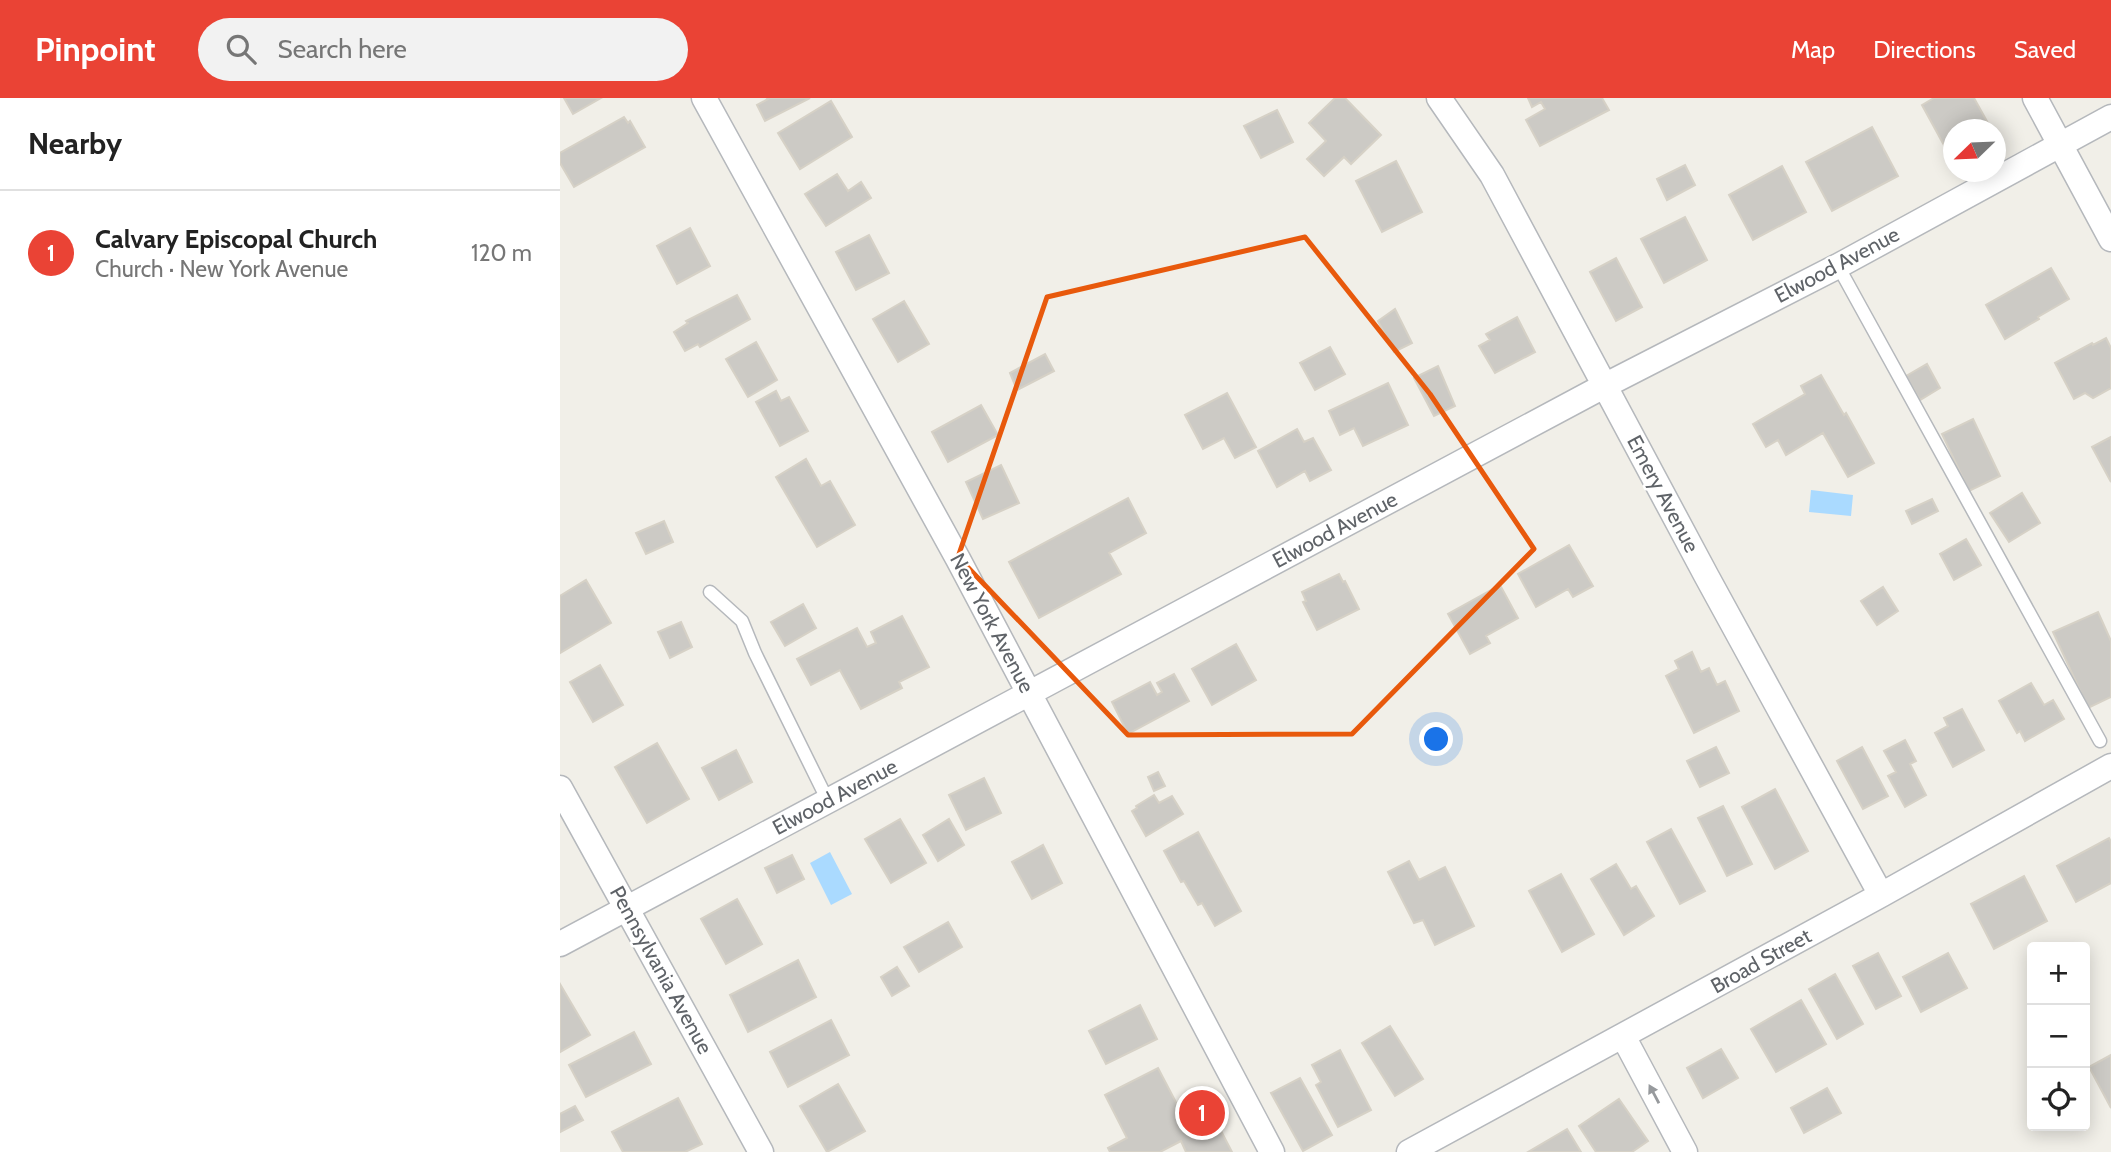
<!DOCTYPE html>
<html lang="en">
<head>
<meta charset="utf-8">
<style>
	:root { --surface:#fff; --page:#f2f2f2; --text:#222; --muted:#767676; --line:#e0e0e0; --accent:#ea4335 }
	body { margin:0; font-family:Cabin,sans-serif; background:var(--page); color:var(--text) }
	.controls { position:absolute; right:21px; bottom:21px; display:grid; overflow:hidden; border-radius:7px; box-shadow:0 4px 18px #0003 }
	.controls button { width:63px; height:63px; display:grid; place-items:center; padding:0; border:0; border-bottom:2px solid var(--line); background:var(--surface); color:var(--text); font:35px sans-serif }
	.compass { position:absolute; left:1383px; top:21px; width:63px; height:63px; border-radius:50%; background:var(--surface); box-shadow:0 4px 18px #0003; rotate:247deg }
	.you { position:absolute; left:877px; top:642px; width:24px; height:24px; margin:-18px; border:5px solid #fff; border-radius:50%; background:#1a73e8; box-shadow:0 0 0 10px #1a73e833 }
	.badge { display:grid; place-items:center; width:46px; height:46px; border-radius:50%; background:var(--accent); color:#fff; font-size:23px; font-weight:700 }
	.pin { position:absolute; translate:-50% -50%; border:4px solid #fff; box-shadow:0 2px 7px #0006 }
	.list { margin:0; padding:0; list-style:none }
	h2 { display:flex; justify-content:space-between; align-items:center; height:91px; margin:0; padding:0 28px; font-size:30px }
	h2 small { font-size:23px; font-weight:400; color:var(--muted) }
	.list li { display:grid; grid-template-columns:46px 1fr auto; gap:21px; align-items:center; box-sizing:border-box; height:126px; padding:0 28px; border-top:2px solid var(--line) }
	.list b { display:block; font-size:26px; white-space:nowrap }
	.list p { margin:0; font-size:23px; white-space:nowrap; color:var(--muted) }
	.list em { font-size:23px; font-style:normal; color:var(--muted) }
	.icon { flex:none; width:38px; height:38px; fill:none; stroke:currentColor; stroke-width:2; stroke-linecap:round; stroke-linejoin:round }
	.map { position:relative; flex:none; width:1551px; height:1054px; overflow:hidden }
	header { display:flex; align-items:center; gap:42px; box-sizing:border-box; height:98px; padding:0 35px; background:var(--accent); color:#fff }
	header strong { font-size:33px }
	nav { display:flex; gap:38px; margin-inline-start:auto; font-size:24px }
	.search { width:490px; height:63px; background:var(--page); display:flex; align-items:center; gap:18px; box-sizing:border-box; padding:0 24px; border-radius:38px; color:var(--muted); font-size:26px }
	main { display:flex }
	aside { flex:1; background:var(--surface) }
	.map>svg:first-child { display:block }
	.water { fill:#aadaff }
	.building { fill:#cccac5; stroke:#d6d1c6; stroke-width:2 }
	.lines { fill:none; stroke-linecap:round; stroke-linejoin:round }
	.lane-casing { stroke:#b5b8bc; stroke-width:15 }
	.street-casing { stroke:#b5b8bc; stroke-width:27 }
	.lane { stroke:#fff; stroke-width:12 }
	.street { stroke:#fff; stroke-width:24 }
	.oneway { fill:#979a9d }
	.marked { fill:none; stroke:#e8590c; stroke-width:5; stroke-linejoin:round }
	.labels { text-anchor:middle; stroke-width:5; stroke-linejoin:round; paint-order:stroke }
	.street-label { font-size:21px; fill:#5f6368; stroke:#fff }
</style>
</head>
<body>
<header>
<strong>Pinpoint</strong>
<div class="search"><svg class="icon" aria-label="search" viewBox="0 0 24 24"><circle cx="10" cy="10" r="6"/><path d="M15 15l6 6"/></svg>Search here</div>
<nav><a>Map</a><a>Directions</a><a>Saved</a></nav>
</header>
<main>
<aside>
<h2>Nearby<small></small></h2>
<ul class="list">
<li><span class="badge">1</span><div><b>Calvary Episcopal Church</b><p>Church · New York Avenue</p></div><em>120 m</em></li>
</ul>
</aside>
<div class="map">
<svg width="1551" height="1054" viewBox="0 0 1551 1054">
	<rect width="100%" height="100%" fill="#f1efe8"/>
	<!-- water -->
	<path class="water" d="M1251,392L1293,397L1291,418L1249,414Z
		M270,754L292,796L271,807L250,765Z"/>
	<!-- building -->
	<path class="building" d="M4,0H41L13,16Z
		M207,0H250L205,23L197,7L208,1Z
		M775,0H785L821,37L791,66L784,59L764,78L747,61L766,43L749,25Z
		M968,0H1042L1049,12L980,48L966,22L985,11L981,4L972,9Z
		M1374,0H1414L1429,27L1421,32H1394V47L1386,51L1362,7Z
		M271,3L292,39L240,71L218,35Z
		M717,12L733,44L701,60L684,28Z
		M64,19L68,25L70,23L85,49L14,89L0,65V55Z
		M1312,29L1338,78L1272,113L1246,64Z
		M836,63L862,114L822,134L796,83Z
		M1125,67L1135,87L1107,102L1097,81Z
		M1222,68L1246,114L1193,142L1169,97Z
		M277,76L288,93L301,84L311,100L266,128L245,96Z
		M1125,119L1147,162L1104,185L1081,141Z
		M130,130L150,168L117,186L97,148Z
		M309,137L329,175L296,192L276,154Z
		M1056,160L1082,209L1056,223L1030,174Z
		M1491,170L1509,201L1478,219L1479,221L1445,241L1426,207Z
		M177,197L190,221L140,249L138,246L125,253L114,234L128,225L126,223Z
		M344,203L369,246L338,264L313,221Z
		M835,211L852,245L834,254L818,223Z
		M957,219L975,254L935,275L919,248L930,242L926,236Z
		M1546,240L1551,250V290L1533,300L1525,295L1514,301L1495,265L1532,245L1533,247Z
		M196,244L217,282L188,299L166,261Z
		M770,249L785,276L755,292L740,265Z
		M485,256L494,273L457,292L450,275Z
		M1367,266L1380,290L1360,302L1346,278Z
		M878,268L895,308L874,318L854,280Z
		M1261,277L1284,317L1286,315L1314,365L1288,379L1263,335L1226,357L1218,342L1206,349L1193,326L1245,296L1241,288Z
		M828,285L848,327L803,348L794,330L780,337L769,313Z
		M216,293L221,303L229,299L248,333L220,348L196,304Z
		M667,295L696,349L675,360L664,340L643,351L625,317Z
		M421,307L438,337L388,364L372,334Z
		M1413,321L1440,378L1409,393L1382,336Z
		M737,331L744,344L753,340L771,372L750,383L745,373L717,389L698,353Z
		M1551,339V384L1532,349Z
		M246,361L261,388L270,383L295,427L257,449L216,379Z
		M441,367L459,405L423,421L406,384Z
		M1462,395L1480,425L1449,444L1430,415Z
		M568,400L586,435L549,455L561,476L479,520L449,464Z
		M1372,401L1378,413L1352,426L1346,413Z
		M104,423L113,444L86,456L76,435Z
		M1406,441L1421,467L1394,482L1380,456Z
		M1009,447L1033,488L1013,499L1008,491L976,509L958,476Z
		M779,476L783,484L785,483L799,511L757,532L743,504L746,503L742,494Z
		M26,482L51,525L0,555V498Z
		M940,487L958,520L926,538L930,545L910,556L888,516Z
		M1323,489L1338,513L1317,527L1301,503Z
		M243,506L256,530L225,548L211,524Z
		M1538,514L1551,543V599L1528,610L1493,534Z
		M342,518L369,569L339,584L342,590L301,611L280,572L251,587L237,561L297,530L307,549L316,545L311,534Z
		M121,524L132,549L110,560L98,534Z
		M676,546L696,582L652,607L632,571Z
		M1132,554L1141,574L1149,570L1157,587L1165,583L1179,613L1134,635L1106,578L1119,571L1115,563Z
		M40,567L63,607L33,624L10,584Z
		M614,576L629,603L568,636L552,604L590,584L597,597L602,594L597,585Z
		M1471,585L1484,607L1493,602L1504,621L1465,643L1460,633L1457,635L1439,603Z
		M1402,611L1424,652L1393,669L1375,635L1388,628L1384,620Z
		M1345,642L1356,663L1350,666L1366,697L1345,709L1328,678L1336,674L1324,653Z
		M97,645L129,701L87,725L55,669Z
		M1156,649L1169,675L1140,689L1127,663Z
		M1302,649L1328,698L1303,711L1277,663Z
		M176,652L192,684L159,702L142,670Z
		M598,674L605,688L594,693L588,679Z
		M424,680L441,715L406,732L389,697Z
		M1215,691L1248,753L1215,771L1182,709Z
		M594,697L599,705L612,698L623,716L586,738L572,713L577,710L576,708Z
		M1163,708L1192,766L1167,778L1138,720Z
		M340,721L366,765L331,785L305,741Z
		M389,721L404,747L378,763L363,737Z
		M1111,731L1145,793L1120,806L1087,744Z
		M638,734L681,813L655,828L642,805L638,807L624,783L621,784L604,753Z
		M1549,740L1551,744V785L1516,804L1497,768Z
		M483,747L502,785L472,801L452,764Z
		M232,757L244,781L217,795L205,770Z
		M849,763L859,782L885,769L914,828L875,847L863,822L854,825L828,774Z
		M1056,766L1071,791L1076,788L1094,818L1064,837L1031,781Z
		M1001,776L1034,836L1002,854L969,793Z
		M1464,778L1487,823L1434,851L1411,806Z
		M177,801L202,846L166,866L141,821Z
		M388,824L402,849L359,874L344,849Z
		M1318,855L1341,898L1316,911L1293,868Z
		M1388,855L1407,890L1361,914L1343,879Z
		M238,862L256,899L188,934L170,897Z
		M337,869L349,888L332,898L321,879Z
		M1275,876L1303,926L1277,941L1249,891Z
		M0,886L30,937L0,954Z
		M1241,902L1266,946L1216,974L1191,931Z
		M580,907L597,941L546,966L529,933Z
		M271,922L289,957L228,989L210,954Z
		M830,928L863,981L835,998L802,945Z
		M74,934L91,966L26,999L9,967Z
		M1161,951L1178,980L1143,1000L1127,970Z
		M780,952L811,1012L778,1029L756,987L761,984L752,967Z
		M1551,957V1010L1529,969Z
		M598,970L620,1012L644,1000L672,1054H626L621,1043L600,1054H550L548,1050L567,1040L545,997Z
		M740,980L772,1037L743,1053L711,995Z
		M278,986L305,1033L267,1054L240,1008Z
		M1267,990L1281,1015L1244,1035L1231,1010Z
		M118,1000L142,1046L125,1054H63L52,1034Z
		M1059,1001L1088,1043L1072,1054H1036L1019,1028Z
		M15,1008L23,1022L0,1034V1016Z
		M1007,1031L1021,1054H968Z"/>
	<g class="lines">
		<!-- lane casing -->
		<g class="lane-casing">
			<path id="lane" d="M1278,168L1540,643
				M150,494L182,523L195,555L268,703"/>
		</g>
		<!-- street casing -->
		<g class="street-casing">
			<path id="street" d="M144,0L398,461L712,1054
				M879,0L932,77L1147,479L1321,797
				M1475,0L1551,141
				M0,690L201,1054
				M0,846L1044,288L1278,168L1551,19
				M1063,938L1125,1054
				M849,1054L1321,797L1551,668"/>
		</g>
		<!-- lane -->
		<use href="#lane" class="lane"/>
		<!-- street -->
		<use href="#street" class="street"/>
	</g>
	<!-- one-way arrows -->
	<defs><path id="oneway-solid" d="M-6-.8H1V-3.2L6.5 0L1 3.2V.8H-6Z" transform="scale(1.75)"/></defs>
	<use class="oneway" href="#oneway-solid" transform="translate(1094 996) rotate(-118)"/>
	<!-- marked area -->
	<path class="marked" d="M745,139L870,296L974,451L792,636L568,637L398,459L487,199Z"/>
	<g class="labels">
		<!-- street labels -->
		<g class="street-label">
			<text transform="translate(1277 167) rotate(-28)" y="7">Elwood Avenue</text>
			<text transform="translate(1103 396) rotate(62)" y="7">Emery Avenue</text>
			<text transform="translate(775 432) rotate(-28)" y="7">Elwood Avenue</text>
			<text transform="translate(432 525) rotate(62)" y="7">New York Avenue</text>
			<text transform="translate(275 699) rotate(-28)" y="7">Elwood Avenue</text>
			<text transform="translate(1201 863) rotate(-29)" y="7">Broad Street</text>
			<text transform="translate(101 872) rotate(61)" y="7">Pennsylvania Avenue</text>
		</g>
	</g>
</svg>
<div class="controls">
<button>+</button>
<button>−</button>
<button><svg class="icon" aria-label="locate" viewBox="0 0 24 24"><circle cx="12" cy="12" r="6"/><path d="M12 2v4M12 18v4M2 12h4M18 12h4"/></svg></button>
</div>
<svg class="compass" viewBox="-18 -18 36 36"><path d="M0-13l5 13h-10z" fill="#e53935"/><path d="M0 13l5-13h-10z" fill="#767676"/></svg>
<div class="you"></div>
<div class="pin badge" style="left:642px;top:1015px">1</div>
</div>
</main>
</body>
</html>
